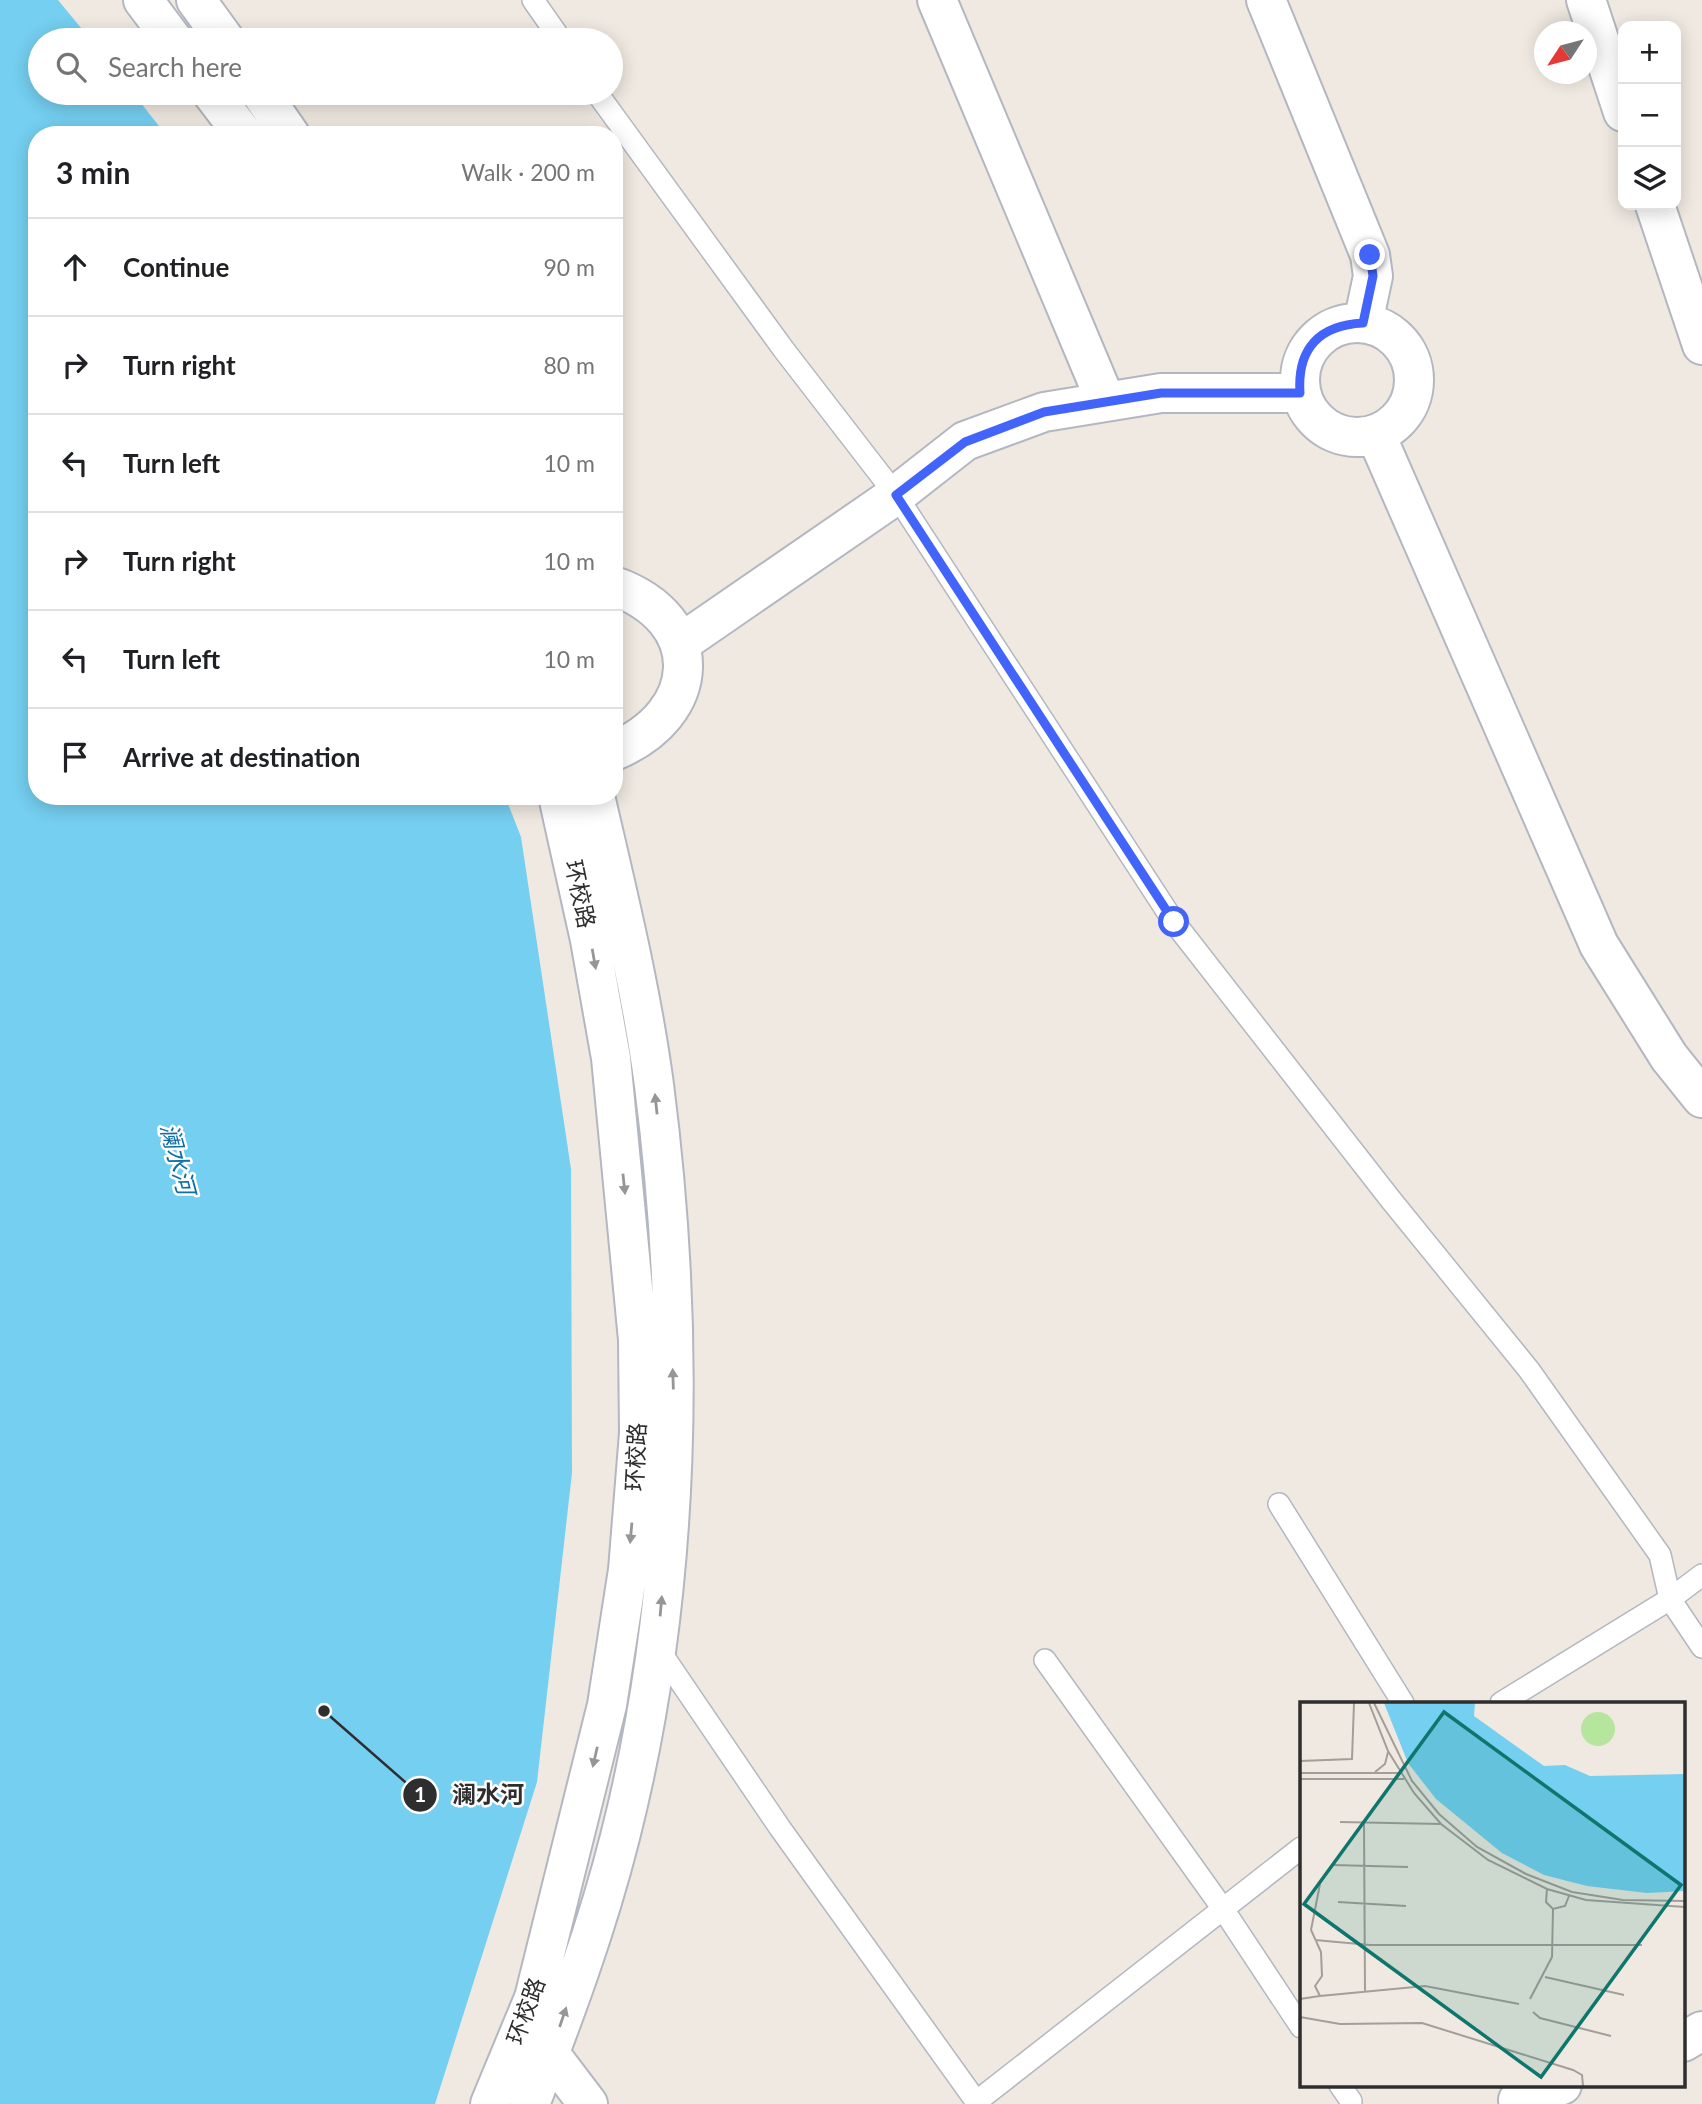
<!DOCTYPE html>
<html lang="en">
<head>
<meta charset="utf-8">
<style>
	:root { --surface:#fff; --page:#f2f2f2; --text:#202124; --muted:#757577; --line:#e0e0e0 }
	body { margin:0; font-family:Lato,"Noto Sans SC",sans-serif; background:var(--page); color:var(--text) }
	.controls { position:absolute; right:21px; top:21px; display:grid; overflow:hidden; border-radius:14px; box-shadow:0 4px 18px #0003 }
	.controls button { width:63px; height:63px; display:grid; place-items:center; padding:0; border:0; border-bottom:2px solid var(--line); background:var(--surface); color:var(--text); font:35px sans-serif }
	.compass { position:absolute; left:1534px; top:21px; width:63px; height:63px; border-radius:50%; background:var(--surface); box-shadow:0 4px 18px #0003; rotate:234deg }
	.stop { position:absolute; width:21px; height:21px; margin:-16px; border:5px solid #4264fb; border-radius:50%; background:#fff }
	.stop.end { background:#4264fb; border-color:#fff; box-shadow:0 2px 7px #0008 }
	.list { margin:0; padding:0; list-style:none }
	h2 { display:flex; justify-content:space-between; align-items:center; height:91px; margin:0; padding:0 28px; font-size:30px }
	h2 small { font-size:23px; font-weight:400; color:var(--muted) }
	.list li { display:grid; grid-template-columns:46px 1fr auto; gap:21px; align-items:center; box-sizing:border-box; height:98px; padding:0 28px; border-top:2px solid var(--line) }
	.list b { display:block; font-size:26px; white-space:nowrap }
	.list em { font-size:23px; font-style:normal; color:var(--muted) }
	.icon { flex:none; width:38px; height:38px; fill:none; stroke:currentColor; stroke-width:2; stroke-linecap:round; stroke-linejoin:round }
	.map { position:relative; flex:none; width:1702px; height:2104px; overflow:hidden }
	.search { position:absolute; background:var(--surface); box-shadow:0 4px 18px #0003; left:28px; top:28px; width:595px; height:77px; display:flex; align-items:center; gap:18px; box-sizing:border-box; padding:0 24px; border-radius:38px; color:var(--muted); font-size:26px }
	.panel { position:absolute; background:var(--surface); box-shadow:0 4px 18px #0003; left:28px; top:126px; width:595px; height:679px; border-radius:28px }
	.map>svg:first-child { display:block }
	.water { fill:#75cff0 }
	.lines { fill:none; stroke-linecap:round; stroke-linejoin:round }
	.service-casing { stroke:#b4b7c1; stroke-width:24 }
	.minor-casing { stroke:#b4b7c1; stroke-width:42 }
	.tertiary-casing { stroke:#b4b7c1; stroke-width:42 }
	.service { stroke:#fff; stroke-width:21 }
	.minor { stroke:#fff; stroke-width:38 }
	.tertiary { stroke:#fff; stroke-width:38 }
	.oneway { fill:#969696 }
	.route { stroke:#4264fb; stroke-width:9 }
	.labels { text-anchor:middle; stroke-width:5; stroke-linejoin:round; paint-order:stroke }
	.street-label { font-size:23px; fill:#2e2e2e; stroke:#fff }
	.water-label { font-size:24px; font-style:italic; fill:#0d6fa3; stroke:#fff }
	.inset-road { fill:none; stroke:#a29e99; stroke-width:2 }
	.view { fill:#0f766e; fill-opacity:0.15; stroke:#0f766e; stroke-width:3.5 }
	.inset-edge { fill:none; stroke:#2e2e2e; stroke-width:3.5 }
	.leader { fill:none; stroke:#2e2e2e; stroke-width:2.5 }
	.callout-dot { fill:#2e2e2e; stroke:#fff; stroke-width:2.5 }
	.mark-label { font-size:21px; text-anchor:middle; font-weight:bold; fill:#fff }
	.callout-label { font-size:24px; text-anchor:middle; font-weight:bold; fill:#2e2e2e; stroke:#fff; stroke-width:5; stroke-linejoin:round; paint-order:stroke }
</style>
</head>
<body>
<div class="map">
<svg width="1702" height="2104" viewBox="0 0 1702 2104">
	<rect width="100%" height="100%" fill="#efe9e1"/>
	<!-- water -->
	<path class="water" d="M0,0H58L91,40H40V93H133L166,135H37V796H505L521,837L571,1169L572,1473L537,1782L435,2104H0Z"/>
	<g class="lines">
		<!-- service casing -->
		<g class="service-casing">
			<path id="service" d="M533,0L561,40
				M597,93L784,350L896,495L1174,922L1391,1200L1529,1370L1660,1555L1670,1599L1702,1647
				M1279,1504L1403,1703
				M657,1647L780,1828L978,2104
				M1045,1660L1223,1909L1301,2027
				M1501,1703L1670,1599L1702,1575
				M1340,2085L1351,2101
				M976,2102L1301,1848"/>
		</g>
		<!-- minor casing -->
		<g class="minor-casing">
			<path id="minor" d="M937,0L1106,402
				M1266,0L1370,255L1373,276L1363,323
				M1586,0L1623,112
				M1655,205L1702,345
				M1300 380a57 57 0 1 1 114 0a57 57 0 1 1-114 0Z
				M1376,435L1599,945L1669,1057L1702,1098
				M614,586C709,620 703,714 614,751
				M681,643L896,495L965,441L1044,412L1161,393H1300
				M1683,2042L1702,2031
				M550,2054L588,2104
				M1518,2100L1562,2085"/>
		</g>
		<!-- tertiary casing -->
		<g class="tertiary-casing">
			<path id="tertiary" d="M143,0L173,40
				M196,0L225,40
				M212,93L244,135
				M261,93L290,135
				M490,2104L534,1998L607,1705L628,1570L639,1433L638,1340L611,1058L590,940L558,796
				M530,2104C564,2017 597,1928 620,1837C682,1594 686,1333 654,1085C641,988 617,891 595,796"/>
		</g>
		<!-- service -->
		<use href="#service" class="service"/>
		<!-- minor -->
		<use href="#minor" class="minor"/>
		<!-- tertiary -->
		<use href="#tertiary" class="tertiary"/>
	</g>
	<!-- one-way arrows -->
	<defs><path id="oneway-solid" d="M-6-.8H1V-3.2L6.5 0L1 3.2V.8H-6Z" transform="scale(1.75)"/></defs>
	<g class="oneway">
		<use href="#oneway-solid" transform="translate(594 959) rotate(80)"/>
		<use href="#oneway-solid" transform="translate(656 1104) rotate(-96)"/>
		<use href="#oneway-solid" transform="translate(624 1184) rotate(84)"/>
		<use href="#oneway-solid" transform="translate(673 1379) rotate(-92)"/>
		<use href="#oneway-solid" transform="translate(631 1533) rotate(95)"/>
		<use href="#oneway-solid" transform="translate(661 1606) rotate(-85)"/>
		<use href="#oneway-solid" transform="translate(595 1757) rotate(103)"/>
		<use href="#oneway-solid" transform="translate(563 2017) rotate(-71)"/>
	</g>
	<g class="lines">
		<!-- route -->
		<path class="route" d="M1174,922L896,495L965,442L1044,412L1161,393H1300C1297,349 1319,325 1363,323L1373,276L1370,255"/>
	</g>
	<g class="labels">
		<!-- street labels -->
		<g class="street-label">
			<text transform="translate(580 894) rotate(78)" y="8">环校路</text>
			<text transform="translate(636 1457) rotate(-87)" y="8">环校路</text>
			<text transform="translate(526 2011) rotate(-70)" y="8">环校路</text>
		</g>
		<!-- water labels -->
		<g class="water-label">
			<text transform="translate(177 1159) rotate(75)" y="8">澜水河</text>
		</g>
	</g>
	<!-- overview -->
	<g transform="translate(1300 1702)">
		<rect width="385" height="385" fill="#efe9e1"/>
		<path d="M281 27a17 17 0 1 1 34 0a17 17 0 1 1-34 0Z" fill="#b6e59e"/>
		<path d="M84,1H175L174,14L244,64L265,63L290,74L385,72V189L347,191L287,184L244,173L202,151L136,97L108,61Z" fill="#75cff0"/>
		<path class="inset-road" d="M69,1L88,49L114,91L141,122L188,158L247,187L286,198L385,205M74,1L112,79L139,112L177,145L226,172L272,190L323,198L385,199M0,59L52,57L54,1M75,70L85,62L88,50M0,71H101M0,77H104M40,120L141,122M64,121L65,289M33,163L108,165M247,187L246,200L253,207L265,204L269,194M38,200L106,204M15,238L70,243H342M245,275L324,293M20,294L125,284L219,302M0,297L20,294L15,284L22,274L21,250L11,228L20,182M230,297L252,255L253,207M233,310L240,316L311,334M0,315L40,322L122,321L273,368L282,373L283,384"/>
		<path class="view" d="M144,10L381,183L241,375L4,202Z"/>
		<rect width="385" height="385" class="inset-edge"/>
	</g>
	<!-- callouts -->
	<path class="leader" d="M324 1711L420 1795"/>
	<g class="callout-dot">
		<circle cx="324" cy="1711" r="7"/>
		<circle cx="420" cy="1795" r="18"/>
	</g>
	<g class="mark-label">
		<text x="420" y="1802">1</text>
	</g>
	<g class="callout-label">
		<text x="488" y="1803">澜水河</text>
	</g>
</svg>
<div class="controls">
<button>+</button>
<button>−</button>
<button><svg class="icon" aria-label="layers" viewBox="0 0 24 24"><path d="M12 4l9 5-9 5-9-5zM3 14l9 5 9-5"/></svg></button>
</div>
<svg class="compass" viewBox="-18 -18 36 36"><path d="M0-13l5 13h-10z" fill="#e53935"/><path d="M0 13l5-13h-10z" fill="#757577"/></svg>
<div class="stop" style="left:1174px;top:922px"></div>
<div class="stop end" style="left:1370px;top:255px"></div>
<div class="search"><svg class="icon" aria-label="search" viewBox="0 0 24 24"><circle cx="10" cy="10" r="6"/><path d="M15 15l6 6"/></svg>Search here</div>
<section class="panel">
<h2>3 min<small>Walk · 200 m</small></h2>
<ul class="list">
<li><svg class="icon" aria-label="ahead" viewBox="0 0 24 24"><path d="M12 20V5M6 11l6-6 6 6"/></svg><div><b>Continue</b></div><em>90 m</em></li>
<li><svg class="icon" aria-label="right" viewBox="0 0 24 24"><path d="M7 20v-9h11M14 6l5 5-5 5"/></svg><div><b>Turn right</b></div><em>80 m</em></li>
<li><svg class="icon" aria-label="left" viewBox="0 0 24 24"><path d="M17 20v-9H6M10 6l-5 5 5 5"/></svg><div><b>Turn left</b></div><em>10 m</em></li>
<li><svg class="icon" aria-label="right" viewBox="0 0 24 24"><path d="M7 20v-9h11M14 6l5 5-5 5"/></svg><div><b>Turn right</b></div><em>10 m</em></li>
<li><svg class="icon" aria-label="left" viewBox="0 0 24 24"><path d="M17 20v-9H6M10 6l-5 5 5 5"/></svg><div><b>Turn left</b></div><em>10 m</em></li>
<li><svg class="icon" aria-label="arrive" viewBox="0 0 24 24"><path d="M6 21V4h12l-3 4 3 4H6"/></svg><div><b>Arrive at destination</b></div></li>
</ul>
</section>
</div>
</body>
</html>
